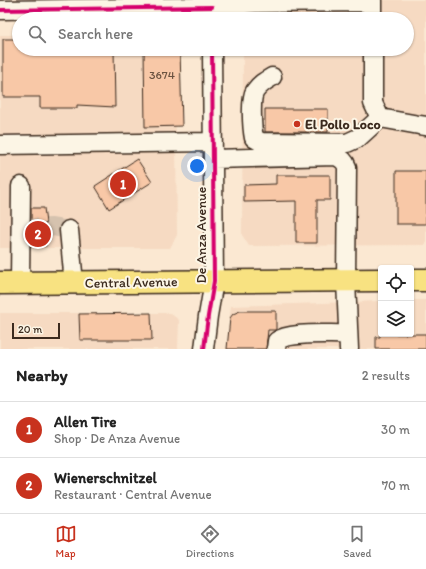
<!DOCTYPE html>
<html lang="en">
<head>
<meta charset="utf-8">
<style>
	:root { --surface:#fff; --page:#f6f6f6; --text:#222; --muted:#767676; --line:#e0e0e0; --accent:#c8321e }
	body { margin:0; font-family:Itim,sans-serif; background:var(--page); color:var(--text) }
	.controls { position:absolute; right:12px; bottom:12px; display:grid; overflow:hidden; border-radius:4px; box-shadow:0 1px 3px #0004 }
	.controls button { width:36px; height:36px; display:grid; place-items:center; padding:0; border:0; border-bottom:1px solid var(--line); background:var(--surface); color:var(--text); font:20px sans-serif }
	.scale { position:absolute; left:12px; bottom:10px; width:48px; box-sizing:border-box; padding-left:4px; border:2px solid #3b2a1e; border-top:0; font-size:11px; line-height:14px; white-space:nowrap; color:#3b2a1e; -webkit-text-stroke:3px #fcf5e5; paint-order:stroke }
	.you { position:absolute; left:197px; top:166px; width:14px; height:14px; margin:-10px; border:3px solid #fff; border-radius:50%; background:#1a73e8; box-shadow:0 0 0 6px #1a73e833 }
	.badge { display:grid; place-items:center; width:26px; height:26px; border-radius:50%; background:var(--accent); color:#fff; font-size:13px; font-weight:700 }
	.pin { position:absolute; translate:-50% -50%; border:2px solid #fff; box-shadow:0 1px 4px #0006 }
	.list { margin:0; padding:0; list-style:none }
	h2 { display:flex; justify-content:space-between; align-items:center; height:52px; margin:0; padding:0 16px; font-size:17px }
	h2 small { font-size:13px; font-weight:400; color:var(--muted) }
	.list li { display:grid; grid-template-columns:26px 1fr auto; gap:12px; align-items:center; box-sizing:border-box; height:56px; padding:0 16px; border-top:1px solid var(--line) }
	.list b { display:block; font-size:15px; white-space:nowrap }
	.list p { margin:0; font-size:13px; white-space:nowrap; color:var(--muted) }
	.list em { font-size:13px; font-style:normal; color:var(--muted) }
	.icon { flex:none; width:22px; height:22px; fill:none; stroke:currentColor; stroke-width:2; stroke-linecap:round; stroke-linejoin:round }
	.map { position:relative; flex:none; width:426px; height:349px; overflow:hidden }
	.search { position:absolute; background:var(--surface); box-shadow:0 1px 3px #0004; left:12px; right:12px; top:12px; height:44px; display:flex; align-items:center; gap:10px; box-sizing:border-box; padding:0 14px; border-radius:22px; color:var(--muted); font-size:15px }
	.sheet { height:164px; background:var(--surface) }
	nav { display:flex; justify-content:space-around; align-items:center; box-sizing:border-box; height:56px; border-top:1px solid var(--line); background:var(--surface); font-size:11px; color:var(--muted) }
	nav a { display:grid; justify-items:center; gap:2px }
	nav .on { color:var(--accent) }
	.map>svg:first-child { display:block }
	.built { fill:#f6dac2 }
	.building { fill:#f8c8a7; stroke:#3b2a1e }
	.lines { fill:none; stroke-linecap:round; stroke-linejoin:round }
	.minor-tunnel { stroke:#d5c2ae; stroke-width:18; stroke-dasharray:18 9; stroke-linecap:butt }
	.minor-casing { stroke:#3b2a1e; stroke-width:21 }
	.major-casing { stroke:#3b2a1e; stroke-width:25 }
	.minor { stroke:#fcf5e5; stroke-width:18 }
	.major { stroke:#f8e281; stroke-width:22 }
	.cycleway-casing { stroke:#fcf5e5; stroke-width:6 }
	.cycleway { stroke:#d6006c; stroke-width:4 }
	.poi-dot { fill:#c8321e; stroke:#fcf5e5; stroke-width:1.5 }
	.labels { text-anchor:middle; stroke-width:4; stroke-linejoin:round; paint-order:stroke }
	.number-label { font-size:12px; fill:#6a5240 }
	.poi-label { font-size:14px; font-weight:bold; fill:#3b2a1e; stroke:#fcf5e5; text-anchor:start }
	.street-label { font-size:14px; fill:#3b2a1e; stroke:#fcf5e5 }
</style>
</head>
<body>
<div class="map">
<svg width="426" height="349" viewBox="0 0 426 349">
	<rect width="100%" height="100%" fill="#fbe8d2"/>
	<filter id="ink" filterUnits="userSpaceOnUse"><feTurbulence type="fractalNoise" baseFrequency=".025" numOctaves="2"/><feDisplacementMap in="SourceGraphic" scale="8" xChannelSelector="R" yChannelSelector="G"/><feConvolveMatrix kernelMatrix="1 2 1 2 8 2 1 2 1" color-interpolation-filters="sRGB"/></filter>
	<g filter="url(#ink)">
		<!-- built -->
		<path class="built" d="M244,0H426V245L249,246L242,235L243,49H407V19H244Z
			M0,35H19V49H175L177,235L170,248H0Z
			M411,300H426V349H226L231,306L381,301V334H411Z
			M0,313H170L179,320L178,349H0Z"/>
		<!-- building -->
		<path class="building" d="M3,39H19V49H114L115,107L77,105V108H40V97H3Z
			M144,49H180L182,126L145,127Z
			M265,109H328V132H265Z
			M137,159L152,182L109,209L95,186Z
			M396,171H426V224H396Z
			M276,175H330V200H317V243H296V201L244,202V185L276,184Z
			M31,208H44L46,223H45L46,246H31Z
			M240,311H276V330H268L266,349H227L230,318L233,314Z
			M151,313L152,340H80L79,314Z
			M380,334H426V349H376V337H380Z"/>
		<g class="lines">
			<!-- minor-tunnel -->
			<path class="minor-tunnel" d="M21,233L28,228L52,227L69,230"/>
			<!-- minor casing -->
			<g class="minor-casing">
				<path id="minor" d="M372,2V19
					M0,10L212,7L255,3L372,2V0
					M373,49V103L380,118L419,125L426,126
					M272,77C265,81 260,84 255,91C250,99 252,128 254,138L261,142L347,143L358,138L380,118
					M0,145L212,142
					M213,159L336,156C342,159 345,161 347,167L346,281L349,349
					M69,230L74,283
					M20,283L21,186
					M204,349L208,316L214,281L212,49
					M276,349L277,341C289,331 331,335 348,334"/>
			</g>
			<!-- major casing -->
			<g class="major-casing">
				<path id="major" d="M411,280H426
					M0,283L381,280"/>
			</g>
			<!-- minor -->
			<use href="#minor" class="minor"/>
			<!-- major -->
			<use href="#major" class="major"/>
			<!-- cycleway casing -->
			<g class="cycleway-casing">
				<path id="cycleway" d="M0,10L212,7
					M204,349L208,316L214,281L212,49"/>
			</g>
			<!-- cycleway -->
			<use href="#cycleway" class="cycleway"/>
		</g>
	</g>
	<!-- markers -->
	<circle class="poi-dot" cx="297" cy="124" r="4"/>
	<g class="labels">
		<!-- number labels -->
		<g class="number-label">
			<text x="162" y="79">3674</text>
		</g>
		<!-- poi labels -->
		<g class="poi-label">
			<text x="305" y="129">El Pollo Loco</text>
		</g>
		<!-- street labels -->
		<g class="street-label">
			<text transform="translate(201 235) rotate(-90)" y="5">De Anza Avenue</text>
			<text transform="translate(131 282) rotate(-1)" y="5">Central Avenue</text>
		</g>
	</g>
</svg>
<div class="controls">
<button><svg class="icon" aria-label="locate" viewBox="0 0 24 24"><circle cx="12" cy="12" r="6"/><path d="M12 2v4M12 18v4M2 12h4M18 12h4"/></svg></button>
<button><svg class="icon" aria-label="layers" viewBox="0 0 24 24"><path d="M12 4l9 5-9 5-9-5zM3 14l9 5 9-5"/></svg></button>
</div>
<div class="scale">20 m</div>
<div class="you"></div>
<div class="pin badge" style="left:123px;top:184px">1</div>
<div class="pin badge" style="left:38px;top:234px">2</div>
<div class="search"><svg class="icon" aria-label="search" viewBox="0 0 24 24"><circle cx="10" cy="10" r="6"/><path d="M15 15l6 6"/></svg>Search here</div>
</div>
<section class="sheet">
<h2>Nearby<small>2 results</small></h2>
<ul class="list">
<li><span class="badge">1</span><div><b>Allen Tire</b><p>Shop · De Anza Avenue</p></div><em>30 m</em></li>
<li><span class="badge">2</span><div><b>Wienerschnitzel</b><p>Restaurant · Central Avenue</p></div><em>70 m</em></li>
</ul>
</section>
<nav>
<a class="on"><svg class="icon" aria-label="map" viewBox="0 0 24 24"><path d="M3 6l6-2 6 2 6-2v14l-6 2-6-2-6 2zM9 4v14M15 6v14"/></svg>Map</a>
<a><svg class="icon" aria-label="directions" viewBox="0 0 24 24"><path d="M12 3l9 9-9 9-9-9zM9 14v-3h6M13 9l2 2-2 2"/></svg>Directions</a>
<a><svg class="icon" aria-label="saved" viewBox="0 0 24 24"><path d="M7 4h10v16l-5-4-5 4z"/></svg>Saved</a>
</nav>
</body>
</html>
